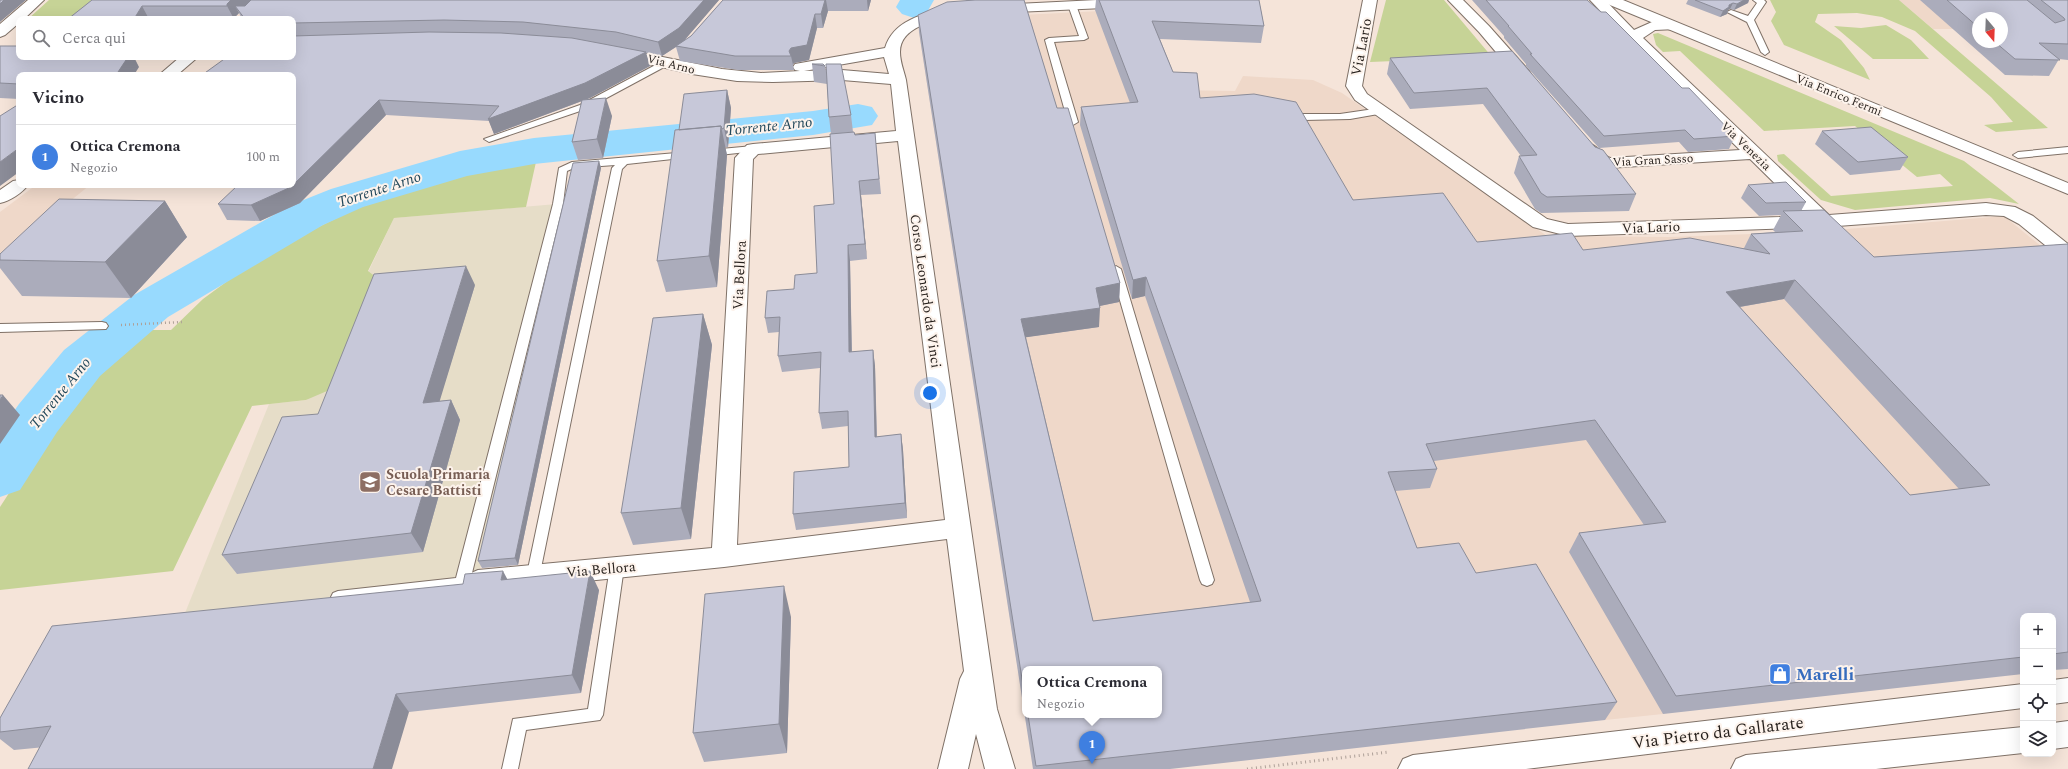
<!DOCTYPE html>
<html lang="it">
<head>
<meta charset="utf-8">
<style>
	:root { --surface:#fff; --page:#f7f7f7; --text:#2b2b33; --muted:#7c7c81; --line:#e1e1e2; --accent:#db2777 }
	body { margin:0; font-family:Spectral,serif; background:var(--page); color:var(--text) }
	.controls { position:absolute; right:12px; bottom:12px; display:grid; overflow:hidden; border-radius:8px; box-shadow:0 4px 16px #0002 }
	.controls button { width:36px; height:36px; display:grid; place-items:center; padding:0; border:0; border-bottom:1px solid var(--line); background:var(--surface); color:var(--text); font:20px sans-serif }
	.compass { position:absolute; left:1972px; top:12px; width:36px; height:36px; border-radius:50%; background:var(--surface); box-shadow:0 4px 16px #0002; rotate:161deg }
	.you { position:absolute; left:930px; top:393px; width:14px; height:14px; margin:-10px; border:3px solid #fff; border-radius:50%; background:#1a73e8; box-shadow:0 0 0 6px #1a73e833 }
	.badge { display:grid; place-items:center; width:26px; height:26px; border-radius:50%; background:var(--accent); color:#fff; font-size:13px; font-weight:700 }
	.pin { position:absolute; translate:-50% -33px; filter:drop-shadow(0 1px 2px #0008) }
	.pin::after { content:''; position:absolute; top:21px; width:14px; height:12px; background:inherit; clip-path:polygon(0 0,100% 0,50% 100%) }
	.popup { position:absolute; left:1022px; top:666px; width:140px; height:52px; box-sizing:border-box; display:grid; place-content:center; border-radius:8px; background:var(--surface); filter:drop-shadow(0 1px 3px #0005); font-size:13px; white-space:nowrap; color:var(--muted) }
	.popup b { font-size:15px; color:var(--text) }
	.popup::after { content:''; position:absolute; left:50%; top:100%; margin-left:-8px; border:8px solid transparent; border-top-color:var(--surface) }
	.list { margin:0; padding:0; list-style:none }
	h2 { display:flex; justify-content:space-between; align-items:center; height:52px; margin:0; padding:0 16px; font-size:17px }
	h2 small { font-size:13px; font-weight:400; color:var(--muted) }
	.list li { display:grid; grid-template-columns:26px 1fr auto; gap:12px; align-items:center; box-sizing:border-box; height:64px; padding:0 16px; border-top:1px solid var(--line) }
	.list b { display:block; font-size:15px; white-space:nowrap }
	.list p { margin:0; font-size:13px; white-space:nowrap; color:var(--muted) }
	.list em { font-size:13px; font-style:normal; color:var(--muted) }
	.icon { flex:none; width:22px; height:22px; fill:none; stroke:currentColor; stroke-width:2; stroke-linecap:round; stroke-linejoin:round }
	.map { position:relative; flex:none; width:2068px; height:769px; overflow:hidden }
	.search { position:absolute; background:var(--surface); box-shadow:0 4px 16px #0002; left:16px; top:16px; width:280px; height:44px; display:flex; align-items:center; gap:10px; box-sizing:border-box; padding:0 14px; border-radius:8px; color:var(--muted); font-size:15px }
	.panel { position:absolute; background:var(--surface); box-shadow:0 4px 16px #0002; left:16px; top:72px; width:280px; height:116px; border-radius:8px }
	.map>svg:first-child { display:block }
	.built { fill:#efd8c9 }
	.education { fill:#e6ddc8 }
	.green { fill:#c6d396 }
	.lines { fill:none; stroke-linecap:round; stroke-linejoin:round }
	.river { fill:#98dafe; fill-rule:evenodd }
	.service-casing { stroke:#7f7167; stroke-width:2 }
	.minor-casing { stroke:#7f7167; stroke-width:2 }
	.tertiary-casing { stroke:#7f7167; stroke-width:2 }
	.path-far1 { stroke:#aea098; stroke-width:2.5; stroke-dasharray:1 3; stroke-linecap:butt }
	.path { stroke:#aea098; stroke-width:3; stroke-dasharray:1 3.5; stroke-linecap:butt }
	.service { fill:#fff; fill-rule:evenodd }
	.minor { fill:#fff; fill-rule:evenodd }
	.tertiary { fill:#fff; fill-rule:evenodd }
	.wall { fill:#abacbb; fill-rule:evenodd }
	.shaded-wall { fill:#8b8c98 }
	.building { fill:#c7c8d9; stroke:#8b8c98; fill-rule:evenodd }
	.labels { text-anchor:middle; stroke-width:4; stroke-linejoin:round; paint-order:stroke }
	.far-street-label { font-size:12px; fill:#251f1b; stroke:#fdf3ec }
	.street-label { font-size:14px; fill:#251f1b; stroke:#fdf3ec }
	.education-label { font-size:14px; font-weight:bold; fill:#785e54; stroke:#fdf3ec; text-anchor:start }
	.water-label { font-size:15px; font-style:italic; fill:#22485b; stroke:#fdf3ec }
	.near-shop-label { font-size:17px; font-weight:bold; fill:#366cbe; stroke:#fdf3ec; text-anchor:start }
	.near-street-label { font-size:17px; fill:#251f1b; stroke:#fdf3ec }
</style>
</head>
<body>
<div class="map">
<svg width="2068" height="769" viewBox="0 0 2068 769">
	<rect width="100%" height="100%" fill="#f5e4d9"/>
	<!-- built -->
	<path class="built" d="M1899,0H2010L2002,18H1978V29H1933Z
		M1140,9L1172,90L1235,91L1243,76L1313,80L1342,93L1547,236L1670,237L1811,232L2004,216L2068,268L2053,616H2023L1663,714L1605,720L1025,715H1159V669H1025V715L919,32L945,19Z
		M36,185H90L0,258V212Z"/>
	<!-- education -->
	<path class="education" d="M568,203L472,603L177,633L269,404L307,400L394,218Z"/>
	<!-- green -->
	<path class="green" d="M49,0H119L96,19H28Z
		M1386,0H1444L1492,57L1370,62Z
		M1770,0H1899L2048,128L1996,132L1984,125L2013,122L1991,97L1915,31L1882,17L1857,13L1818,14L1815,22L1841,40L1864,68L1870,80L1784,45L1771,21L1776,12Z
		M1886,25L1911,40L1929,59H1873L1834,26L1861,28Z
		M1658,33L1964,161L2019,204L1990,198L1855,210L1821,200L1778,161L1777,155L1784,154L1831,196L1953,186L1940,174L1917,177L1855,126L1764,131L1680,51L1663,52L1656,45L1653,34Z
		M536,162L526,207L394,218L368,271L386,285L334,388L306,400L252,406L173,571L0,590V507L68,402L137,330H171L203,299L264,254L355,209L463,174Z"/>
	<g class="lines">
		<!-- river -->
		<path class="river" d="M900,0H934L926,14L914,18L902,14L896,7Z
			M858,104L872,107L878,116L872,125L813,135L534,164L467,176L363,207L323,225L168,317L100,376L57,432L20,490L0,497V431L19,404L64,350L134,295L291,205L331,189L460,151L534,138L813,111Z"/>
		<!-- service casing -->
		<g class="service-casing">
			<path id="service" d="M1753,0H1764L1766,2L1754,20L1769,52L1765,55L1761,52L1747,22L1727,12L1731,10L1748,16L1757,3Z
				M1069,3L1076,5L1088,38L1084,40L1054,42L1078,122L1073,125L1068,122L1045,40L1049,38L1079,36L1068,5Z
				M663,61L666,62V66L586,109L492,141L489,142L484,139L580,105Z
				M1381,108L1386,111L1384,113L1350,119L1304,120L1308,125L1303,128L1300,127L1293,117L1298,114H1340Z
				M753,146L756,147V151L710,156L705,153L710,150Z
				M2068,147V153L2018,158L2013,155L2018,152Z
				M688,152L693,155L691,157L627,164L622,169L539,578L534,580L529,578L527,574L612,168L615,165L574,168L567,171L563,204L471,577L474,578L476,582L474,586L338,603L333,601L331,597L333,593L338,591L456,578L553,204L559,168L572,162Z
				M1116,266L1121,269L1214,580L1212,584L1207,586L1202,584L1200,580L1111,269Z
				M102,322L106,323L108,326L106,329L0,332V324Z
				M617,561L622,563L624,567L603,715L600,720L526,730L518,769H502L513,719L588,709L610,567L612,563Z"/>
		</g>
		<!-- minor casing -->
		<g class="minor-casing">
			<path id="minor" d="M28,0H44L24,19H19V23L5,35L0,37V24Z
				M1097,0H1131L1133,3L1131,6L1126,7L996,13L991,12L989,9L991,6L996,5Z
				M1363,0H1377L1362,86L1367,94L1547,219L1568,224L1808,216L1750,159L1608,168L1590,162L1579,148L1582,144C1596,141 1599,153 1610,158L1740,150L1628,40L1590,0H1605L1634,30L1652,22L1676,23L1678,26L1676,29L1655,30L1643,38L1829,215L1986,203L2015,207L2033,216L2068,244V260L2061,258L2019,224L2004,216L1986,215L1824,227L1568,236L1533,227L1355,100L1346,86Z
				M1448,0H1463L1489,26L1529,71L1531,74L1529,77H1517L1479,32Z
				M948,9L953,10L955,13L953,16C934,21 900,27 900,52C900,62 904,71 906,80L997,709L1015,769H985L976,734L968,769H938L960,679L964,671L947,539L724,567L478,592L469,588L465,581L469,574L478,570L712,548L735,158L747,145L753,144L896,131L891,84L842,80L773,82L737,81L692,74L613,56L610,53L613,50L618,48L722,69L761,73L800,71L795,70L793,67L795,64L885,48C893,21 923,13 948,9ZM884,57L889,74L842,70L804,71ZM898,141L945,520L737,545L753,159L758,154Z
				M180,57H198L177,75H159Z
				M19,180V185H28C22,193 10,201 0,203V190L13,181Z"/>
		</g>
		<!-- tertiary casing -->
		<g class="tertiary-casing">
			<path id="tertiary" d="M1603,0H1623L2068,183V194L1605,3Z
				M2068,678V702L2053,704V680Z
				M2023,684V708L1526,769H1398L1403,759L1413,755Z
				M2068,721V747L2053,749V723Z
				M2023,727V753L1876,769H1731L1736,759L1746,755Z"/>
		</g>
		<!-- path-far1 -->
		<path class="path-far1" d="M121,325L182,322"/>
		<!-- path -->
		<path class="path" d="M1247,769L1389,752"/>
		<!-- service -->
		<use href="#service" class="service"/>
		<!-- minor -->
		<use href="#minor" class="minor"/>
		<!-- tertiary -->
		<use href="#tertiary" class="tertiary"/>
	</g>
	<!-- wall -->
	<path class="wall" d="M92,0H719L683,42L691,36L723,0H871L868,11H828L823,28H817L809,60L794,63L793,65L794,70H738L680,61L676,47L662,56L646,53L650,66L590,98L585,100L612,116L603,158L578,160L572,142L582,101L494,134L489,121L386,115L300,203L260,221L227,220L218,204L293,185V19H242L239,13L234,18V19H68Z
		M966,0H1024L1057,108L1120,283L1119,302L1099,306V327L1026,337L1093,621L1250,602L1145,296L1132,299L1080,125L1081,107L1130,103L1095,10L1096,0H1259L1264,26L1261,43L1160,39L1173,72L1200,98L1353,200L1477,242L1583,250L1744,248L1751,234L1775,232L1773,230L1781,215L1759,216L1741,198L1748,185L1806,202L1801,211L1874,257L2068,244V669L2053,670V616H2023V674L1663,714L1569,552L1579,533L1644,525L1586,440L1434,461L1437,469L1430,488L1395,491L1417,548L1476,573L1617,702L1605,720L1170,769H1033L919,32L918,15L966,1ZM1784,299L1959,489L1910,495L1740,307ZM1025,669L1159,715H1025Z
		M1472,0H1587L1682,88L1735,136L1729,149L1688,152L1679,142L1599,148L1636,194L1629,211L1541,213L1535,209L1514,173L1519,156H1521L1483,104L1410,109L1387,74L1390,58L1512,51L1595,147L1599,148L1526,66V64L1504,38V36Z
		M1688,0H1749L1748,3L1734,10L1730,9L1728,10L1727,14L1720,17L1686,4Z
		M1920,0H2068V60L2059,59L2049,76L2005,75ZM1978,18L2002,42H1978Z
		M0,46L139,67L19,75V99L0,98Z
		M812,64L825,66L827,76L851,115L853,132L855,135L875,133L881,194L861,195L867,259L850,261L852,352L873,350L875,366L877,437L901,434L903,450L907,518L796,530L793,514L849,467L848,426L822,429L819,413L820,368L782,372L778,356L779,332L768,333L765,318L794,289L817,273L834,204L831,134L829,117L827,84L814,82Z
		M727,90L731,108L728,147H725L727,155L717,287L666,292L657,261L679,130Z
		M1822,131L1908,157L1900,170L1850,175L1815,144Z
		M599,161L601,168L518,565L482,568L478,561Z
		M165,201L187,237L131,298L22,296L0,268V254Z
		M475,285L439,401L451,400L460,420L423,552L237,574L222,555Z
		M703,314L712,345L691,539L633,545L621,513Z
		M508,580L599,590L581,693L409,712L14,750L0,739V718Z
		M791,617L787,753L704,762L693,733Z"/>
	<!-- shaded-wall -->
	<path class="shaded-wall" d="M4,0H26L0,22V4Z
		M231,0H254L240,12L235,6L239,13L234,18V19L227,6V4Z
		M704,0H719L682,43L662,56L658,42Z
		M825,0H826L828,11L823,28L821,14Z
		M867,0H871L868,11Z
		M1744,0H1749L1748,3L1734,10L1737,4Z
		M1733,3L1730,9L1728,10L1727,14L1720,17L1723,11L1729,5Z
		M142,6L149,19H134Z
		M815,14L817,28L809,60L794,63L793,65L791,56L789,51Z
		M646,52L650,66L590,98L494,134L488,119Z
		M116,57H134L139,67L134,75H116Z
		M727,90L731,108L728,147L724,128Z
		M606,98L612,116L603,158L597,139Z
		M379,100L386,115L300,203L260,221L251,205Z
		M721,126L727,155L717,287L709,256Z
		M19,148V172L0,186V162Z
		M599,161L601,168L518,565L515,558Z
		M859,181L861,195L867,259L865,244Z
		M165,201L187,237L131,298L105,262Z
		M848,245L850,261L852,368L849,352Z
		M466,266L475,285L433,423L423,403Z
		M1146,277L1145,296L1132,299L1133,280Z
		M1795,280L1784,299L1716,311L1726,292Z
		M1120,283L1119,302L1095,307L1096,288Z
		M1100,308L1099,327L1021,338V319Z
		M703,314L712,345L691,539L681,508Z
		M873,350L875,366L877,452L875,437Z
		M3,395L20,415L0,444V400Z
		M451,400L460,420L423,552L411,533Z
		M901,434L903,450L907,518L905,503Z
		M503,571L513,590L501,580Z
		M590,571L599,590L581,693L572,675Z
		M784,586L791,617L787,753L779,724Z
		M396,694L409,712L392,769H373Z"/>
	<!-- building -->
	<path class="building" d="M0,0H4L0,4Z
		M92,0H231L227,4V6H142L134,19H68Z
		M251,0H704L679,28L658,42L616,32L523,22L444,20L293,23V19H245L235,6H245Z
		M723,0H825L821,14H815L807,45L791,48L789,51L791,56H735L676,46L691,36Z
		M975,0H1024L1057,108H1068L1120,283L1096,288L1100,308L1021,319L1093,621L1261,601L1146,277L1133,280L1081,107L1138,102L1099,0H1259L1264,26L1152,21L1173,72L1197,73L1200,98L1254,94L1296,102L1353,200L1443,193L1477,242L1572,233L1583,250L1690,238L1770,254L1751,234L1803,231L1783,211L1824,210L1874,257L2068,244V652L2053,654V616H2023V657L1676,696L1579,533L1666,522L1595,420L1426,444L1437,469L1388,472L1417,548L1459,543L1476,573L1536,564L1617,702L1036,766L1028,715H1159V669H1025V698L918,15L947,2ZM1795,280L1990,485L1910,495L1726,292Z
		M1486,0H1587L1601,12H1606L1682,88H1689L1735,136L1694,139L1685,130L1604,136L1530,54H1532L1508,26H1509Z
		M1695,0H1744L1737,4L1733,3L1729,5V7L1723,11Z
		M1947,0H2027L2055,23L2065,20L2064,18L2041,0H2068V44L2039,43L2060,60L2015,59L1995,42H2002V18H1978V27Z
		M429,32L501,33L572,38L646,52L585,83L488,119L499,106L379,100L291,187L251,205L218,204L238,185H293V75H202L227,57H293V36Z
		M0,46H19V57H128L116,75H19V84L0,83Z
		M1512,51L1595,147L1603,150L1636,194L1547,197L1541,193L1519,156L1537,155L1487,88L1414,93L1390,58Z
		M812,64H823L825,66Z
		M826,64H841L851,115L829,117Z
		M727,90L724,128L722,129L721,126L679,130L684,94Z
		M606,98L597,139L572,142L582,100Z
		M19,104V148L0,162V116Z
		M721,126L709,256L657,261L675,130Z
		M1871,127L1908,157L1858,162L1822,131Z
		M854,132L855,135L875,133L879,179L859,181L865,244L848,245L849,352L873,350L875,437L901,434L905,503L793,514L794,472L849,467L848,411L819,413L821,352L778,356L780,317L765,318L767,291L794,289L795,275L817,273L814,206L834,204L830,134Z
		M599,161L515,558L478,561L573,163Z
		M1786,182L1806,202L1766,203L1748,185Z
		M59,199L165,201L105,262L0,260V254Z
		M466,266L423,403L451,400L411,533L222,555L282,417L318,414L374,274Z
		M703,314L681,508L621,513L653,318Z
		M0,395H3L0,400Z
		M503,571L501,580L590,571L572,675L396,694L373,769H28L51,726L0,732V718L52,626L463,584L465,574Z
		M784,586L779,724L693,733L705,594Z"/>
	<!-- icons -->
	<defs>
		<g id="school-square" transform="scale(1.15)"><rect x="-9" y="-9" width="18" height="18" rx="4" fill="#8d6e63" stroke="#fdf3ec"/><path d="M0-5L7-2L0 1L-7-2ZM-4 1L0 2.5L4 1V4Q0 6-4 4Z" fill="#fff"/></g>
		<g id="shop-square" transform="scale(1.15)"><rect x="-9" y="-9" width="18" height="18" rx="4" fill="#3f7fe0" stroke="#fdf3ec"/><path d="M-5-2.5h2.3a2.7 3.5 0 0 1 5.4 0H5L5.5 6h-11ZM-1.5-2.5h3a1.5 2.3 0 0 0-3 0Z" fill="#fff"/></g>
	</defs>
	<g fill-rule="evenodd">
		<use href="#school-square" x="370" y="482"/>
		<use href="#shop-square" x="1780" y="674"/>
	</g>
	<g class="labels">
		<!-- far-street labels -->
		<g class="far-street-label">
			<text transform="translate(671 64) rotate(14)" y="4">Via Arno</text>
			<text transform="translate(1839 95) rotate(22)" y="4">Via Enrico Fermi</text>
			<text transform="translate(1746 146) rotate(44)" y="4">Via Venezia</text>
			<text transform="translate(1653 160) rotate(-3)" y="4">Via Gran Sasso</text>
		</g>
		<!-- street labels -->
		<g class="street-label">
			<text transform="translate(1361 47) rotate(-79)" y="5">Via Lario</text>
			<text transform="translate(1651 227) rotate(-2)" y="5">Via Lario</text>
			<text transform="translate(739 275) rotate(-87)" y="5">Via Bellora</text>
			<text transform="translate(926 291) rotate(82)" y="5">Corso Leonardo da Vinci</text>
			<text transform="translate(601 569) rotate(-5)" y="5">Via Bellora</text>
		</g>
		<!-- education labels -->
		<g class="education-label">
			<text x="386" y="479">Scuola Primaria<tspan x="386" dy="16">Cesare Battisti</tspan></text>
		</g>
		<!-- water labels -->
		<g class="water-label">
			<text transform="translate(769 126) rotate(-6)" y="5">Torrente Arno</text>
			<text transform="translate(379 189) rotate(-18)" y="5">Torrente Arno</text>
			<text transform="translate(60 393) rotate(-51)" y="5">Torrente Arno</text>
		</g>
		<!-- near-shop labels -->
		<g class="near-shop-label">
			<text x="1796" y="680">Marelli</text>
		</g>
		<!-- near-street labels -->
		<g class="near-street-label">
			<text transform="translate(1718 732) rotate(-7)" y="6">Via Pietro da Gallarate</text>
		</g>
	</g>
</svg>
<div class="controls">
<button>+</button>
<button>−</button>
<button><svg class="icon" aria-label="locate" viewBox="0 0 24 24"><circle cx="12" cy="12" r="6"/><path d="M12 2v4M12 18v4M2 12h4M18 12h4"/></svg></button>
<button><svg class="icon" aria-label="layers" viewBox="0 0 24 24"><path d="M12 4l9 5-9 5-9-5zM3 14l9 5 9-5"/></svg></button>
</div>
<svg class="compass" viewBox="-18 -18 36 36"><path d="M0-13l5 13h-10z" fill="#e53935"/><path d="M0 13l5-13h-10z" fill="#7c7c81"/></svg>
<div class="you"></div>
<div class="pin badge" style="left:1092px;top:764px;background:#3f7fe0">1</div>
<div class="popup"><b>Ottica Cremona</b>Negozio</div>
<div class="search"><svg class="icon" aria-label="search" viewBox="0 0 24 24"><circle cx="10" cy="10" r="6"/><path d="M15 15l6 6"/></svg>Cerca qui</div>
<section class="panel">
<h2>Vicino<small></small></h2>
<ul class="list">
<li><span class="badge" style="background:#3f7fe0">1</span><div><b>Ottica Cremona</b><p>Negozio</p></div><em>100 m</em></li>
</ul>
</section>
</div>
</body>
</html>
